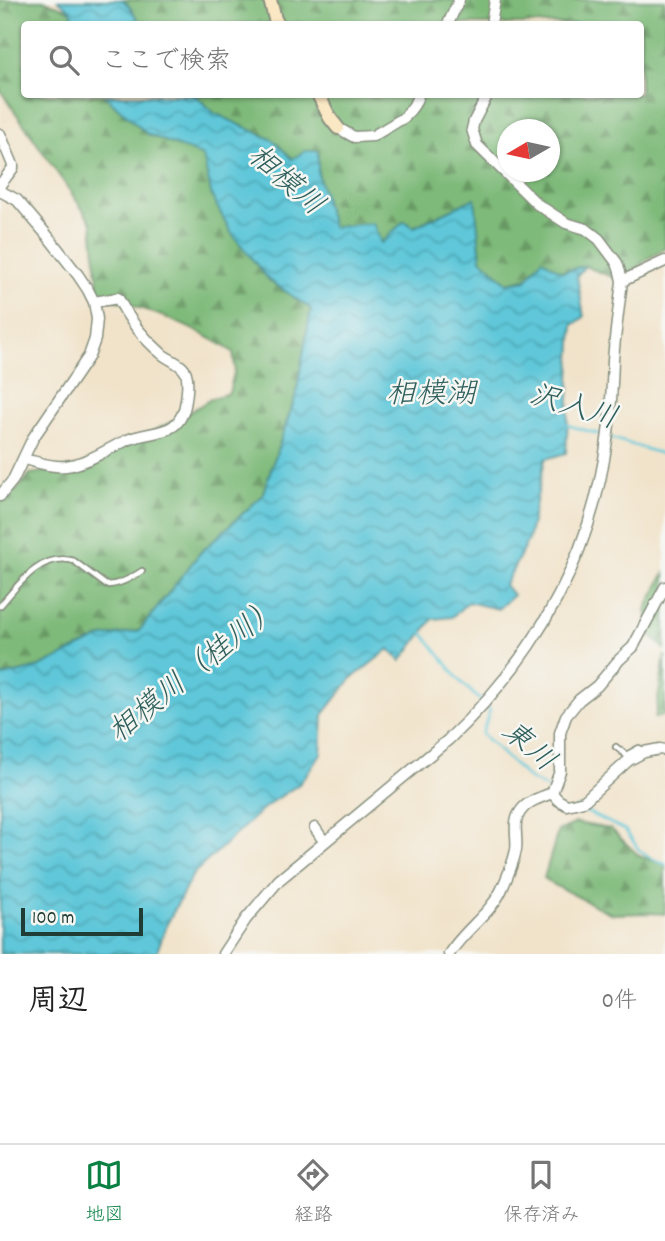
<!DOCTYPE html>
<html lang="ja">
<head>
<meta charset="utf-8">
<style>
	:root { --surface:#fff; --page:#f2f2f2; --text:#222; --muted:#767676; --line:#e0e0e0; --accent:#0b8043 }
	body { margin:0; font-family:Dekko,"Klee One",sans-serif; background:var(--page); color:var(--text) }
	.compass { position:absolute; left:497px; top:119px; width:63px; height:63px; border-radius:50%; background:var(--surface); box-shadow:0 2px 5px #0004; rotate:261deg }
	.scale { position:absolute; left:21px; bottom:18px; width:122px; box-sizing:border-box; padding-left:7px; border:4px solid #1f3d34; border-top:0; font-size:19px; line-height:24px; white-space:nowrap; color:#1f3d34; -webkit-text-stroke:5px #f6f6f2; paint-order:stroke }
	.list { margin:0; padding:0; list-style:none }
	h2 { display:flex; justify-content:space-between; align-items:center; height:91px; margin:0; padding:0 28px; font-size:30px }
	h2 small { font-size:23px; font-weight:400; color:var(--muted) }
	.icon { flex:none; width:38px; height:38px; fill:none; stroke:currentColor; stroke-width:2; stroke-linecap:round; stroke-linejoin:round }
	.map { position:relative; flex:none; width:665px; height:954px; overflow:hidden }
	.search { position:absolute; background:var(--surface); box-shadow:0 2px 5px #0004; left:21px; right:21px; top:21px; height:77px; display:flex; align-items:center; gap:18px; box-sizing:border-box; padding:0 24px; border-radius:7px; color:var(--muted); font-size:26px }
	.sheet { height:189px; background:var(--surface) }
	nav { display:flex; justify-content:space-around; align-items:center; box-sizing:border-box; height:98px; border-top:2px solid var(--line); background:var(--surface); font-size:19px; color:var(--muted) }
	nav a { display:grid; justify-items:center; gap:4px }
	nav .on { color:var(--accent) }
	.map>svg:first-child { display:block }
	.forest { fill:url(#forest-firs); stroke:#4e7c56; stroke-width:2; fill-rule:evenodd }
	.water { fill:url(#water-waves); stroke:#3e8286; stroke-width:2 }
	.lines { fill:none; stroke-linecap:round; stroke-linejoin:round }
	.stream { stroke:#5ec7d9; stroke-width:2.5 }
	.lane-casing { stroke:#88907f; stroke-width:8 }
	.street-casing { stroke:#88907f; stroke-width:13 }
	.secondary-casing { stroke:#88907f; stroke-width:16 }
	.lane { stroke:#fff; stroke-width:4.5 }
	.street { stroke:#fff; stroke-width:10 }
	.secondary { stroke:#fae7c3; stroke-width:12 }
	.labels { text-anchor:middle; stroke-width:5; stroke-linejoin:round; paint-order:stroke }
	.water-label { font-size:30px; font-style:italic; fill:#2f605d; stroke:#f6f6f2 }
</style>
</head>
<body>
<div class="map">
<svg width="665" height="954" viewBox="0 0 665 954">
	<defs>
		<pattern id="forest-firs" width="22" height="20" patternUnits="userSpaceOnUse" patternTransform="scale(1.75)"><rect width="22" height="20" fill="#7eba79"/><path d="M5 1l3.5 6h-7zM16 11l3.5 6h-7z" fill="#679864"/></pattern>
		<pattern id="water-waves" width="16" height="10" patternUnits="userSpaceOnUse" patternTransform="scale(1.75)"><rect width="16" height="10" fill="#5ec7d9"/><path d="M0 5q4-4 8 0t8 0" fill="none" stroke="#4da3b1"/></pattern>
	</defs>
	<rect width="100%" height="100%" fill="#f6f6f2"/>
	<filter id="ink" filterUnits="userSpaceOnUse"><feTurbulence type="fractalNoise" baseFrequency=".0143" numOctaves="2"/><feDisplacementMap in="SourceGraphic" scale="14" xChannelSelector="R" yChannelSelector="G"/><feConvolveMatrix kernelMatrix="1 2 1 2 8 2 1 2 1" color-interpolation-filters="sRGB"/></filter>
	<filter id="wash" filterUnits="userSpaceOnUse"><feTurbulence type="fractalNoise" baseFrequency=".00686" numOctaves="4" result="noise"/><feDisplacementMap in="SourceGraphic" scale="28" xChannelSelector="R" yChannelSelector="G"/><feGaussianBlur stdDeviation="1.57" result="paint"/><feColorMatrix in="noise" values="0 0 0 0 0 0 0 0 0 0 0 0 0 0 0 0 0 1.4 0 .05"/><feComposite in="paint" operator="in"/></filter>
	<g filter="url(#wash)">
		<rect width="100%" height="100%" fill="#f1e3ca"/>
		<!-- forest -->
		<path class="forest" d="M0,0H43L71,11L76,24H24V94L104,95L147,134L204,156L212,197L269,280L311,309L296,395L262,496L200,553L139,631L99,638L40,667L0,677V493L16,491L30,474L80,466L178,419L211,399L229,393L235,369L233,352C192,325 146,309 99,295L92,223L0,90Z
			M123,0H665V249L647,259L622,281L585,266L507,283L481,259L474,199L413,227L404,221L381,243L332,228L318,174V151L297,163L273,140L214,113L195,95L640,94V24H140L129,6ZM508,130H550V172H508Z
			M665,572V649L650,635L646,610Z
			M665,655V715L655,718Z
			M576,823L611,829L639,856L665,864V914L650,913L612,914L556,886L544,878L558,831Z"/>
		<!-- water -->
		<path class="water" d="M58,0H123L129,6L141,24H76L71,11Z
			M104,95H195L214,113L273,140L292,159L305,151H318V174L332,227L373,223L381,243L404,221L414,227L475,198L481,259L507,283L526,280L542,259L562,272L585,266L577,276L584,317L573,325L566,453L545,459L528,540L505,585L513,595L498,609L468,602L452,617L433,619L401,661L389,649L351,679L323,715L321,754L299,784L265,807L193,874L167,924L156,954H0V677L40,667L99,638L139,631L200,553L262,496L296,395L311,309L269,280L232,234L212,197L203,156L147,134Z"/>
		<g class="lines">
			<!-- stream -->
			<path class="stream" d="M564,424L605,436
				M611,438L665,455
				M422,632L461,682L482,702
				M486,706L490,710L482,734L528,778L550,790
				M576,807L625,830L640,851L652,859L665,864"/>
		</g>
	</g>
	<g filter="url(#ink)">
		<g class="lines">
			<!-- lane casing -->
			<g class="lane-casing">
				<path id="lane" d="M0,606C18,585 42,551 74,561L106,585C119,585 131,578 142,571
					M616,747L626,755L639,748L645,751"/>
			</g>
			<!-- street casing -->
			<g class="street-casing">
				<path id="street" d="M448,24L459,0
					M491,24L495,0
					M338,128L354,137L373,136L405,117L414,105L419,94
					M0,134L13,165V168L0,185
					M0,191L17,200L46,234L78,275L88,290L94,302L97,319L95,339L89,356L33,438L13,480L0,496
					M622,281L665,261
					M24,459C37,462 53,468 66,466C88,463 106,450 125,441C152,428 181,440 186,400C187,391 189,382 186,373C182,363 168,360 161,353C142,337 129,320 118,298L94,302
					M552,793L560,771V733L566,716L579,700L597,686L619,660L633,647L665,587
					M552,793L558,800L567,805L584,801L629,760L644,752L660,749L665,750
					M315,828L321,837
					M223,954L246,919L279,880L448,740C535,658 591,560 607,440C611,414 612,387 613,360C615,334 619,307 622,281L620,272L617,263L599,239L586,229L566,223L537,204L477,145L472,129L474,121L488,94
					M449,954C464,930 489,915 501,891C507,878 513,864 516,850C518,837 512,824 520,812C527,801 540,798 552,793"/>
			</g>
			<!-- secondary casing -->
			<g class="secondary-casing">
				<path id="secondary" d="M270,0L275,19L278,24
					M318,94L330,118L338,128"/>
			</g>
			<!-- lane -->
			<use href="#lane" class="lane"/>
			<!-- street -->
			<use href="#street" class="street"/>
			<!-- secondary -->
			<use href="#secondary" class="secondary"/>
		</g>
	</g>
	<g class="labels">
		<!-- water labels -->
		<g class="water-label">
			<text transform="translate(287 179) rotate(41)" y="10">相模川</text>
			<text x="431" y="402">相模湖</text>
			<text transform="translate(574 405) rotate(17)" y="10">沢入川</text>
			<text transform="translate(193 669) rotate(-39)" y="10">相模川（桂川）</text>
			<text transform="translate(530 745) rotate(41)" y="10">東川</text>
		</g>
	</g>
</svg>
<svg class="compass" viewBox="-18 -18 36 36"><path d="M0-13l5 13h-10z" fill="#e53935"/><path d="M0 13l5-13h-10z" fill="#767676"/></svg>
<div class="scale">100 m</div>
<div class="search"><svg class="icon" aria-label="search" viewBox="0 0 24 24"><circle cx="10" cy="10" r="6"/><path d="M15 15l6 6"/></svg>ここで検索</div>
</div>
<section class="sheet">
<h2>周辺<small>0件</small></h2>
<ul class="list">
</ul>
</section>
<nav>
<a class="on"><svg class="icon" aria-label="map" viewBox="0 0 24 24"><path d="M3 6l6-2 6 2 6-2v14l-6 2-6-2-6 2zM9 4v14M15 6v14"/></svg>地図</a>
<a><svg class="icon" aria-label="directions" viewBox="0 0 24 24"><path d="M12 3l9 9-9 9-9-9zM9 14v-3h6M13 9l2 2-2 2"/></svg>経路</a>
<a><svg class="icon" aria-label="saved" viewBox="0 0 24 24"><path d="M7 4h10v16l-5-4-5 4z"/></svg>保存済み</a>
</nav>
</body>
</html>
